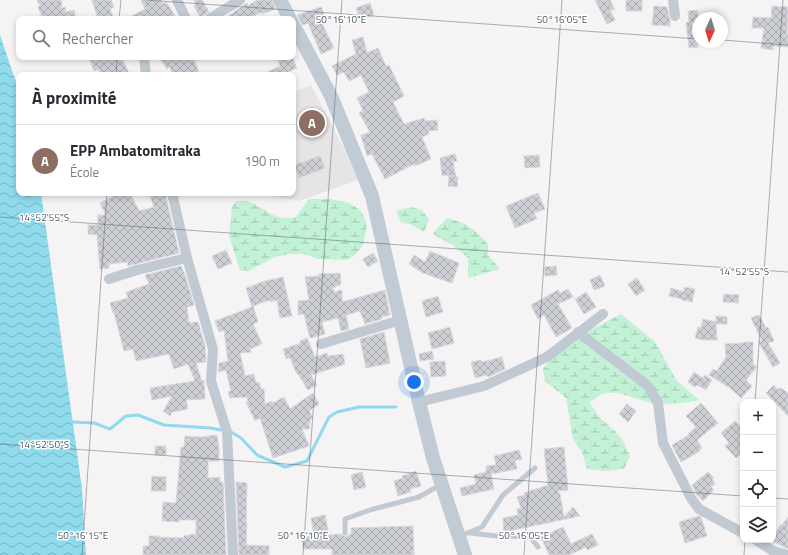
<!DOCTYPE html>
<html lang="fr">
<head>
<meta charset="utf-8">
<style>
	:root { --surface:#fff; --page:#f7f7f7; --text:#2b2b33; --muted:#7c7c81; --line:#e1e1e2; --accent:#2563eb }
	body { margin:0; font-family:"Titillium Web",sans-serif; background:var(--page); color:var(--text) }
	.controls { position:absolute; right:12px; bottom:12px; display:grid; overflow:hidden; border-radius:8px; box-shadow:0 2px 6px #0003 }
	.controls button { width:36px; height:36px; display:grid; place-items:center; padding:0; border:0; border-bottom:1px solid var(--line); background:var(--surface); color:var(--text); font:20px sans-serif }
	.compass { position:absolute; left:692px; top:12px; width:36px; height:36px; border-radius:50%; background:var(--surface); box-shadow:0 2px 6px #0003; rotate:184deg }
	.you { position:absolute; left:414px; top:382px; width:14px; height:14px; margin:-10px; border:3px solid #fff; border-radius:50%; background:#1a73e8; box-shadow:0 0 0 6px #1a73e833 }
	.badge { display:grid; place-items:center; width:26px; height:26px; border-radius:50%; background:var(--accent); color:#fff; font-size:13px; font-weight:700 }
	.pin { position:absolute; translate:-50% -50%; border:2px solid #fff; box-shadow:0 1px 4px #0006 }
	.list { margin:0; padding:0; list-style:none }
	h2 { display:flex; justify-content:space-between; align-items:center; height:52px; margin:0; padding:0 16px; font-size:17px }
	h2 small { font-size:13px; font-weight:400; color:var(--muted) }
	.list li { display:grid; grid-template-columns:26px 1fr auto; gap:12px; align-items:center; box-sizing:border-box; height:72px; padding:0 16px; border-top:1px solid var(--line) }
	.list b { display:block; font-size:15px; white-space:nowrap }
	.list p { margin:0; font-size:13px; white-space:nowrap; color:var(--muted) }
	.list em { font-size:13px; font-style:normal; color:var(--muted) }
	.icon { flex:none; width:22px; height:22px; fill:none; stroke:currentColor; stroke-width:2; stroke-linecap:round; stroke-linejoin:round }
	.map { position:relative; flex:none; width:788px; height:555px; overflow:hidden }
	.search { position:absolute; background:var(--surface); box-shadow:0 2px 6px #0003; left:16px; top:16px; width:280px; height:44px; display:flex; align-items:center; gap:10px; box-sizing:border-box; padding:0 14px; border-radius:8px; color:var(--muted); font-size:15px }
	.panel { position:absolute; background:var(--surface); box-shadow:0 2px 6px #0003; left:16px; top:72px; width:280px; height:124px; border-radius:8px }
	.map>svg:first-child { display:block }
	.education { fill:#e6e4e5 }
	.wetland { fill:url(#wetland-marsh) }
	.water { fill:url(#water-waves) }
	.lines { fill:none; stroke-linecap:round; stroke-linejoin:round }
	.stream { stroke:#90daee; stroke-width:3 }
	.building { fill:url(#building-cross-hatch); stroke:#d7d9de }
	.service { stroke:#c1cad2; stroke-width:5 }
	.minor { stroke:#c1cad2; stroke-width:10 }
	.secondary { stroke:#c1cbd6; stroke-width:14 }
	.ticks { fill:none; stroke:#4a5661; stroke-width:1; stroke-opacity:0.45 }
	.ticks-label { font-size:10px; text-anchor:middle; fill:#4a5661; stroke:#fff; stroke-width:3; stroke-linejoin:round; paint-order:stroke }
</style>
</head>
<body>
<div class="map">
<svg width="788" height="555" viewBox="0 0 788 555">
	<defs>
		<pattern id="wetland-marsh" width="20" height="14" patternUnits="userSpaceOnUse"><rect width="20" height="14" fill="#c3f1d5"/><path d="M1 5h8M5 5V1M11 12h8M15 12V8" fill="none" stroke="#a0c6b0"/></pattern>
		<pattern id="water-waves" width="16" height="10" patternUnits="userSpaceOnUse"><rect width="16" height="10" fill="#90daee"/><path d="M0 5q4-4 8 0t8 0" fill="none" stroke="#78b4c4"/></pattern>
		<pattern id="building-cross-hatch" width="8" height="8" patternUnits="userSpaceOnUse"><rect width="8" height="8" fill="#cdcfd5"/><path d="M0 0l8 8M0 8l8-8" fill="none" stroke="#a8abb0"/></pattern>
	</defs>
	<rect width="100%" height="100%" fill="#f5f3f3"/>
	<!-- education -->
	<path class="education" d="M311,85L346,153L358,180L299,201L254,193H293V92Z"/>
	<!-- wetland -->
	<path class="wetland" d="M309,199H330L350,203L361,211L367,224L363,245L354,256L347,260L318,259L304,254H289L275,257L248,271L240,270L229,236L232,206L236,201C241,201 248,201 252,203C269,211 275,221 296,217Z
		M411,207L422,210L429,220L424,232L412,225L401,222L396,211Z
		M447,218C466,223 476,229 488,245V255L500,269L468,278V258L453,245L439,238L433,233Z
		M621,314L655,342L677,381L699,400C684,403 669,405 653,403C638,401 617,389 602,394C598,396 593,400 589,402L601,419L615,431L623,441L630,456L624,469L605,471L587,469L582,452L573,439L566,398L545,381L543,369L564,344Z"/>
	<!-- water -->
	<path class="water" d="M0,35L19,91V193H41L82,489L86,555H0Z"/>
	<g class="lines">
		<!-- stream -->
		<path class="stream" d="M72,422L94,423L110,429L126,416L138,415L164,425L211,428L220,430
			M231,432L241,438L257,455L285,467L307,461L329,417L337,412L359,407H396"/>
	</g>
	<!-- building -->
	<path class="building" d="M37,0H62L61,8L65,7L66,12L74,10L76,19H43L38,7L40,6Z
		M92,0H111L114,7L110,9L114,19H98Z
		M141,0H161L163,4L166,2L177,19H126L145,9Z
		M194,0H202L209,12L200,17L194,6L196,5Z
		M257,0H272L275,9L262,14L261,12L249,19H224L247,3L248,6Z
		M595,0H610L615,10H610L615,20L607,24Z
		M626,0H642V11H626Z
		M370,3L374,15L360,19L356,8Z
		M654,6L667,7L670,20V26L652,25Z
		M772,6L788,7L787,35H788V47L774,46L773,50L761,48L764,28H752L753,17L771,18Z
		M321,7L325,17L320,19L334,48L321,54L308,23L303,25L297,15Z
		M698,10V47L689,48L686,23L689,22L688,11Z
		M363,37L367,53L378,48L386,66L389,65L404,96L393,102L404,124L424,118L425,121L437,120L438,130L428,131L429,134L422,137L431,159L415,166L414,164L385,179L372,154L367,156L361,135L370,132L359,113L363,110L357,98L369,92L361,75L349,81L344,72L337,75L332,66L356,54L352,40Z
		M89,57H121L130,75H100L99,69L94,71Z
		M159,57H193L200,75H173L170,67L167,69Z
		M283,57H292L297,68L288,72L290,75H262L280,66L278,59Z
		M455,154L457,161L453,162L456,177H458L457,187L448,186L449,175L442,176L440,158Z
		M539,155L540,167L525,168L524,156Z
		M320,156L325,168L299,178L294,165Z
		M120,193H130L139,211L154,207L150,196L165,193L179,253L128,266L127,262L109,264V268L100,269L97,235L88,234V225H98V215H106L100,203Z
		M538,193L545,209L534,213L537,219L515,228L506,206Z
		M226,250L232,263L218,269L212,256Z
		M430,251L459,263L452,283L423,273L409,264L414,255L425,262Z
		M373,253L378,261L368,267L363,259Z
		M181,266L185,275L194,305L187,307L189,323L198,322L205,346L206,362L196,363L202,381L204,380L205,399L186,400L188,409L172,412L170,416L163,411L172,396L152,400L150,388L195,381L188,364L174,369L169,354L136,361L133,349L124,351L114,313H113L110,303L128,298L126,292L149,284L145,275Z
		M556,266L557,275L545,276L544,267Z
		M340,273L341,284L333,288L334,292L342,290V302L385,290L390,315L381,317L382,319L365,324L360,311L346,315L349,329L341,331L338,318L322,322L325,334L310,338L304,314L298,315V301L309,300L305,277L319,276V274Z
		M600,275L605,286L594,290L590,280Z
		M283,277L292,316L280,318L277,300L271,302L270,300L253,306L258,322L253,324L262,344L250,349L251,352L240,353L245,376L254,374L256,383L259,382L261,389H264L265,404L272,401L273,403L284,397L290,409L313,393L319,404L309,411L313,418L310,420L309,429H302L309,446L273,458L260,418L255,421L246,402L248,401L247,397L230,398L228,392L231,391L226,370L218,372L219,363L228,361L224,330L219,332L215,321L252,307L246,288L265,281Z
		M637,278L645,290L636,296L628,284Z
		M684,287L695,289L692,302L682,300V299L669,296L671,288L684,292Z
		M568,289L573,297L558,304L572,328L556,337L544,315L538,319L531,305L558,290L560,293Z
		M586,292L596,307L584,314L575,299Z
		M724,294L739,295L738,303L723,302Z
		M438,296L443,312L426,317L422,301Z
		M759,315L766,328L768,327L774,341L768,343L780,363L773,367L758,341H762L751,318Z
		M716,316L727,317V324H716L717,340H703L695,338L698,327L701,328L703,319L716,322V324Z
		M450,327L454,343L432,349L428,333Z
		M384,332L390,363L366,368L360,339Z
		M307,338L315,357L327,353L328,356L343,354L345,364L311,375L317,385L308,390L298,374H297L290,358L286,359L283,349L301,343L300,341Z
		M744,342H753V364L757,367L746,380L752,386L741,398L730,388L709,375L713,369L717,371L726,357L725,344L744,343Z
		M432,351L434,359L420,361L419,354Z
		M502,357L505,369L488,377L487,375L475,378L471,362L481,360L482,362Z
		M445,361L446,376L431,377L430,362Z
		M694,372L703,378L705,375L712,380L706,390L697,385L695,387L688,382Z
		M774,385L777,389L781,388L788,393V416L766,393Z
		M701,403L718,423L697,440L702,448L699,450L700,451L681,462L672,445L689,435L688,434L696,427L686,416Z
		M627,404L636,411L628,422L619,414Z
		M735,421L743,430V452L736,458L725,446L729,443L721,433Z
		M217,435L219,449V461H208V478L220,477V482H223L226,555H143V546H149V536H158V537L183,538L184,536L196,534V520H179V522L162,521L163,502L176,503L181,447H184L185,436L200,437Z
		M155,446H166V455H155Z
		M564,447L568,490L557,491L560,494L564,517L573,507L580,516L504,532L503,518L518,515L517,509L521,508L517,497L525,495L524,493L548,485L544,449Z
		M519,450L522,460H515L517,469L491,474L494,489L462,496L460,488L476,484L474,475L486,472V466L496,465L494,456Z
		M416,471L421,486L410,489L411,492L398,496L394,481L403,478L402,476Z
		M362,472L366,487L354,490L351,475Z
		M708,472L714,478L712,479L715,484L711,487L714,490L703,501L697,495L692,485Z
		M152,476L166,477V491H151Z
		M236,482L247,483L246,523H247L246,545L269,546V555H239Z
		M325,515L329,535L341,534L345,537L351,534V528L413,526L414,555H332V549H303L302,535H314L311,518Z
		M699,516L701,517L707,536L685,543L679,522Z
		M788,517V549L771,540H773V537L780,525L781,526Z
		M563,527L571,544L592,534L598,545L587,550L586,547L569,555H549L541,537Z"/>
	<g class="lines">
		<!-- service -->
		<path class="service" d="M345,533V519L370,510L419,497L440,485
			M470,533L497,536L530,537L538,547
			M460,536L482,527L503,495L535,468"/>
		<!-- minor -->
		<path class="minor" d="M177,0L186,19
			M673,0L675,16
			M209,19L240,0
			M144,57L146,75
			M172,193L187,258L213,349L211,381L227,432L233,555
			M109,279L137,270L187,258
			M578,332L648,386L658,403L663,443L691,498L699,509L743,533
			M321,344L401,320
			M419,402L484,386L547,357L603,314
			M756,540L773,551L787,555"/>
		<!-- secondary -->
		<path class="secondary" d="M280,0L290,19
			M293,24L331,96L372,196L419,402L433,458L465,555"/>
	</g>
	<!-- ticks -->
	<path class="ticks" d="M146,0L698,39M119,19L121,0M722,40L788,45M116,75L117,57M0,217L788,272M755,402L783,0M0,444L743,496M773,498L788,499M82,555L107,193M303,555L342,0M524,555L562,0M744,555L745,540"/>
	<g class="ticks-label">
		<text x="341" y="23">50°16'10"E</text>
		<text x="562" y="23">50°16'05"E</text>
		<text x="44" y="221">14°52'55"S</text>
		<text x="744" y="275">14°52'55"S</text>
		<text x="44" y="448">14°52'50"S</text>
		<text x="83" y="539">50°16'15"E</text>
		<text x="303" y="539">50°16'10"E</text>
		<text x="524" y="539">50°16'05"E</text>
	</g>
</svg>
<div class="controls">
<button>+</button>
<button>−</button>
<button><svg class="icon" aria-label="locate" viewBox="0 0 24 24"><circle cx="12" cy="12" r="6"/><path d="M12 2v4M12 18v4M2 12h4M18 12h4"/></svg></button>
<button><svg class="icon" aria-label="layers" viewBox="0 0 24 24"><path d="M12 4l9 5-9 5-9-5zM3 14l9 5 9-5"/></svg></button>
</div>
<svg class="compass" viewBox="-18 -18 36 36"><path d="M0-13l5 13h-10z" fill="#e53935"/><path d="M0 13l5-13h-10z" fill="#7c7c81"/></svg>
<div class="you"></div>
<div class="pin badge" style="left:312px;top:123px;background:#8d6e63">A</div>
<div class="search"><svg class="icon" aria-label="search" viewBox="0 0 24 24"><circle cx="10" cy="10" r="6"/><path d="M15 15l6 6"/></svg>Rechercher</div>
<section class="panel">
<h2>À proximité<small></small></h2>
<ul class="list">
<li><span class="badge" style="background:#8d6e63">A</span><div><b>EPP Ambatomitraka</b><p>École</p></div><em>190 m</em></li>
</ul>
</section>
</div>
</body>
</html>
